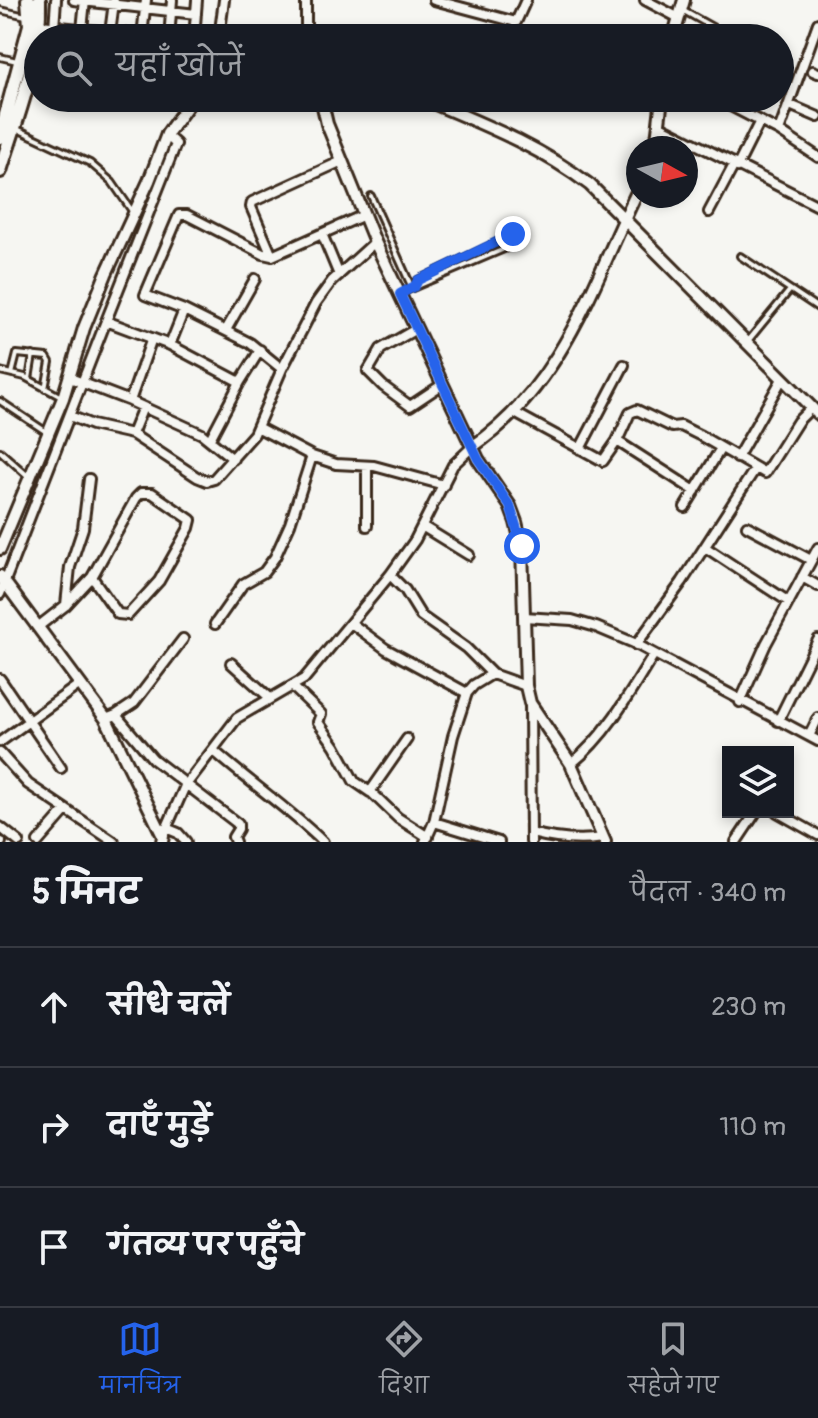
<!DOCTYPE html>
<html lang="hi">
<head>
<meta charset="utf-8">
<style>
	:root { --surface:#171b24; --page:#20242c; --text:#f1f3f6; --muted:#9ea1a6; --line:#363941; --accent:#2563eb }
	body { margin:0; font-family:Pangolin,"Playpen Sans Deva",sans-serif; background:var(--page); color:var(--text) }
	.controls { position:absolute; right:24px; bottom:24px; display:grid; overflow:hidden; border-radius:0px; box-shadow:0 4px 12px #0003 }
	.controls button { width:72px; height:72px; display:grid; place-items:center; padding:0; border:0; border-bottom:2px solid var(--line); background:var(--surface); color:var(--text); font:40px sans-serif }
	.compass { position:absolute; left:626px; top:136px; width:72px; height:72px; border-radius:50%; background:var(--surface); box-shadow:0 4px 12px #0003; rotate:98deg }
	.stop { position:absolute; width:24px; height:24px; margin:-18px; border:6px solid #2563eb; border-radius:50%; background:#fff }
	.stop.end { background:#2563eb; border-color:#fff; box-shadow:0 2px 8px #0008 }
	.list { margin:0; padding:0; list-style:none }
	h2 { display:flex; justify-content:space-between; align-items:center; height:104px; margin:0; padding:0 32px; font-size:34px }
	h2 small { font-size:26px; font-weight:400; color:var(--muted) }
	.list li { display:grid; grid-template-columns:52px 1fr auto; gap:24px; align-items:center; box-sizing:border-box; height:120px; padding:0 32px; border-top:2px solid var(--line) }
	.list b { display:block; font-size:30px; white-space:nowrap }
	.list em { font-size:26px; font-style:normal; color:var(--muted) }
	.icon { flex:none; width:44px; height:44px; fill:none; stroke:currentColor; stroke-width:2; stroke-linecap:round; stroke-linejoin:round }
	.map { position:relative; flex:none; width:818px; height:842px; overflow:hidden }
	.search { position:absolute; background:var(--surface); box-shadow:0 4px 12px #0003; left:24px; right:24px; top:24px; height:88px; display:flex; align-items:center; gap:20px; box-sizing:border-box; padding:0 28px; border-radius:44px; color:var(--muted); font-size:30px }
	.sheet { height:464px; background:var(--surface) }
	nav { display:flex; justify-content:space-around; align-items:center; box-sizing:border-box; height:112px; border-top:2px solid var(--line); background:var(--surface); font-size:22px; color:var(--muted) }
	nav a { display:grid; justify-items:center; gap:4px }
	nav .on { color:var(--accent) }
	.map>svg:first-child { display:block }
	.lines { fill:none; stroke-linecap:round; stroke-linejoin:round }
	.service-casing { stroke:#3b2a1e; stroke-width:10 }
	.minor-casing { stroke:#3b2a1e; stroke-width:14 }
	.tertiary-casing { stroke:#3b2a1e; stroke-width:16 }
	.primary-casing { stroke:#3b2a1e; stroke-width:18 }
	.service { stroke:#f6f6f2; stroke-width:4 }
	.minor { stroke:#f6f6f2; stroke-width:8 }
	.tertiary { stroke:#f6f6f2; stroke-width:10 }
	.primary { stroke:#f6f6f2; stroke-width:12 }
	.route { stroke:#2563eb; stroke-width:10 }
</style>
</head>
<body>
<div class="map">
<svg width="818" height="842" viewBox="0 0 818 842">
	<rect width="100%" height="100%" fill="#f6f6f2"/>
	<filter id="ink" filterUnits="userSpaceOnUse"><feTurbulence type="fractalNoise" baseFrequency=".0125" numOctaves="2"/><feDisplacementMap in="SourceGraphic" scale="16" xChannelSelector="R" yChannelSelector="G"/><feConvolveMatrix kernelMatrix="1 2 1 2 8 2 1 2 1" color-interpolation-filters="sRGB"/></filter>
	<g filter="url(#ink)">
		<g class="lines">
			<!-- service casing -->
			<g class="service-casing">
				<path id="service" d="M0,10L26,16
					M682,10L732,38
					M509,38L515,24
					M0,57L17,61
					M15,128L90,163L112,182L132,211
					M371,196L412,288
					M740,256L818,308
					M415,286L418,280L510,236L517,234L520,238
					M401,293L516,244L520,238
					M748,341L790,290
					M0,371L25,377L63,398
					M12,374L17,354L47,357L50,362L45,389
					M29,379L33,355
					M0,401L48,433
					M0,451L29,477"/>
			</g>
			<!-- minor casing -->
			<g class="minor-casing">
				<path id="minor" d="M74,0L196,14
					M306,0V38
					M434,0L516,22L526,0
					M645,0L679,18
					M54,28L56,0
					M82,30L85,0
					M110,33L114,2
					M142,36L146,0
					M169,38L172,0
					M194,38L197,0
					M219,38L224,0
					M813,71L818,73
					M715,98L779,131L818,157
					M790,105L818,117
					M660,126L818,206
					M779,131L818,23
					M737,167L760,121
					M709,212L734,165
					M322,234L339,275
					M272,256L251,207L252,202L342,161
					M184,310L145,295L179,215H187L263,254L272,256L364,215
					M106,321L176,144L167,136
					M416,329L381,349L368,371L383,386L410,406L443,384
					M226,330L255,279
					M170,345L184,310L250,343L282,369
					M70,378L130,401L202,434L233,459
					M240,382L260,350
					M130,401L152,338
					M143,407L132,434L197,477L207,481L214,479L254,434L282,369L316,303L332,281L375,242
					M515,413L603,461L617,441L630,413L637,410L672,427L681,426L701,436L765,473L798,421L811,408
					M70,416L92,425L132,434
					M257,427L312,456L336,464L374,466L444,485
					M617,441L695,491
					M580,449L624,365
					M737,458L782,379
					M685,507L721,448
					M367,526V466
					M422,526L469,555
					M747,526L811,560
					M705,547L789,602
					M390,575L405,590L421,616L466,648L492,674L526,686
					M802,577L818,586
					M0,594L106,321L170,345L240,382L210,439
					M66,605L70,567L83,528L89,479
					M524,617L572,620L596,627L634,643L818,741
					M351,623L386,649L467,693
					M215,624L243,584L264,572L275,557L290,524L312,456
					M39,626L66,605L92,577L136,498L141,493H152L191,520L189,528L159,581L128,615L118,614L92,577
					M636,645L682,582L755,469
					M231,663L270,698
					M0,679L61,768
					M293,687L321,714L318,722L335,746L354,781L370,792L407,739
					M740,702L766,644L818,548
					M530,704L531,842
					M116,715L134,703L183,639
					M106,719L116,715L153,759L238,824V829L233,837L235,842
					M778,721L818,640
					M809,736L818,718
					M0,742L80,684
					M213,750C249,782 288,808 323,842
					M0,753L28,784L114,842
					M571,764C606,736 631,692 654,654
					M371,792L398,818L428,837
					M777,812L818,835
					M434,822L499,842
					M0,827L19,842
					M166,828L178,833L186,842
					M531,833C554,839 579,842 603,838
					M163,836L185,786L237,718L304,679L390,575L415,540L453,465L472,447
					M0,842H1
					M38,842L66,810
					M425,842L434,822L453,736L467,693L474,685L492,674
					M736,842L756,812"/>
			</g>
			<!-- tertiary casing -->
			<g class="tertiary-casing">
				<path id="tertiary" d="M31,25L156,38
					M673,38L684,0
					M321,98L327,124L375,242L478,459L510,506L516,522L522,546L526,686L530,703L571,764L605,842
					M421,98C482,124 536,144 590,185L818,414
					M656,148L662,98
					M472,447C561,388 594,281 638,190
					M0,549L63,398L84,328L106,274L149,181L167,134L193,98
					M0,576L106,719L163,836L162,842"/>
			</g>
			<!-- primary casing -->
			<g class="primary-casing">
				<path id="primary" d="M0,137L30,25L28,0
					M0,171C17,116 41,58 39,0"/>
			</g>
			<!-- service -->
			<use href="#service" class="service"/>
			<!-- minor -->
			<use href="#minor" class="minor"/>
			<!-- tertiary -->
			<use href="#tertiary" class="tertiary"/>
			<!-- primary -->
			<use href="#primary" class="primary"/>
		</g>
	</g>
	<g class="lines" filter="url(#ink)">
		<!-- route -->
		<path class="route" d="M513,234L418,280L415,286L400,294L478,459L510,506L522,546"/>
	</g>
</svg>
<div class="controls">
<button><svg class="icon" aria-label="layers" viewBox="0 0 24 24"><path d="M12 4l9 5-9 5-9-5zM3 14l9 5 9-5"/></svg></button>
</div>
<svg class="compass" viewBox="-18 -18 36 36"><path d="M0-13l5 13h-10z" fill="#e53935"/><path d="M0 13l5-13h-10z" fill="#9ea1a6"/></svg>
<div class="stop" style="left:522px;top:546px"></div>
<div class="stop end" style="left:513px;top:234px"></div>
<div class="search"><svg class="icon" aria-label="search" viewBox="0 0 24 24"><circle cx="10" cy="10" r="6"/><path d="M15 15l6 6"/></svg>यहाँ खोजें</div>
</div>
<section class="sheet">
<h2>5 मिनट<small>पैदल · 340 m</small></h2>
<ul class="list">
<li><svg class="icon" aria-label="ahead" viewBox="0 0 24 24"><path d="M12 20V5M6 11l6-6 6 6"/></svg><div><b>सीधे चलें</b></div><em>230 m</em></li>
<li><svg class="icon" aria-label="right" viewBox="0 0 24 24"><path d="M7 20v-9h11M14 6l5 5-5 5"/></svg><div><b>दाएँ मुड़ें</b></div><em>110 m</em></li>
<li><svg class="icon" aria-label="arrive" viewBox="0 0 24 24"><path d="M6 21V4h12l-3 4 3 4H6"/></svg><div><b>गंतव्य पर पहुँचे</b></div></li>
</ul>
</section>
<nav>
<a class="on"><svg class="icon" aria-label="map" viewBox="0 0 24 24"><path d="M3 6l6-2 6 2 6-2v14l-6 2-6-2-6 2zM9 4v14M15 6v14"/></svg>मानचित्र</a>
<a><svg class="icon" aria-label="directions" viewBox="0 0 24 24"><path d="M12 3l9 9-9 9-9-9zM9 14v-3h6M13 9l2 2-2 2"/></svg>दिशा</a>
<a><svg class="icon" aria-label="saved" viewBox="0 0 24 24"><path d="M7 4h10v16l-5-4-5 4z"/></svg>सहेजे गए</a>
</nav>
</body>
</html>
